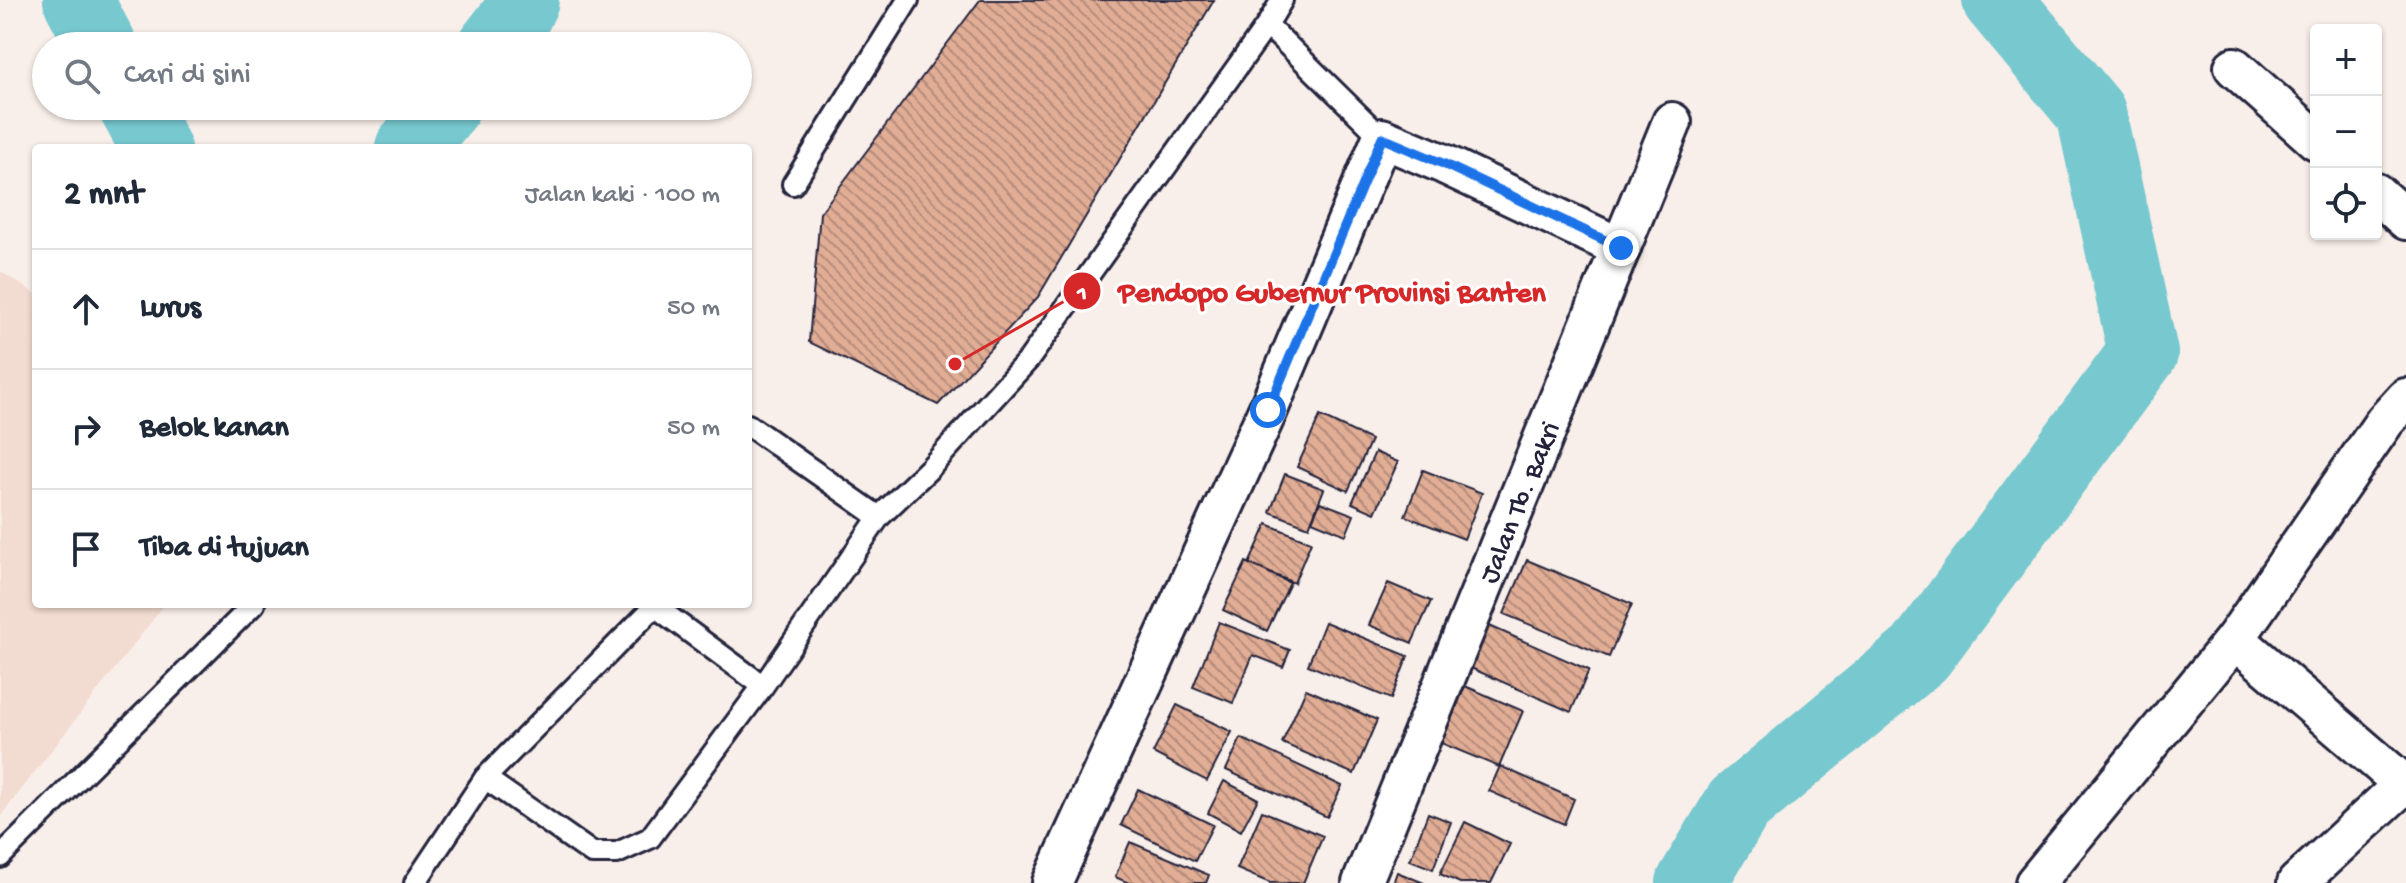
<!DOCTYPE html>
<html lang="id">
<head>
<meta charset="utf-8">
<style>
	:root { --surface:#fff; --page:#f6f6f7; --text:#1f2937; --muted:#747a83; --line:#e0e1e3 }
	body { margin:0; font-family:"Gochi Hand",sans-serif; background:var(--page); color:var(--text) }
	.controls { position:absolute; right:24px; top:24px; display:grid; overflow:hidden; border-radius:8px; box-shadow:0 2px 6px #0004 }
	.controls button { width:72px; height:72px; display:grid; place-items:center; padding:0; border:0; border-bottom:2px solid var(--line); background:var(--surface); color:var(--text); font:40px sans-serif }
	.stop { position:absolute; width:24px; height:24px; margin:-18px; border:6px solid #1a73e8; border-radius:50%; background:#fff }
	.stop.end { background:#1a73e8; border-color:#fff; box-shadow:0 2px 8px #0008 }
	.list { margin:0; padding:0; list-style:none }
	h2 { display:flex; justify-content:space-between; align-items:center; height:104px; margin:0; padding:0 32px; font-size:34px }
	h2 small { font-size:26px; font-weight:400; color:var(--muted) }
	.list li { display:grid; grid-template-columns:52px 1fr auto; gap:24px; align-items:center; box-sizing:border-box; height:120px; padding:0 32px; border-top:2px solid var(--line) }
	.list b { display:block; font-size:30px; white-space:nowrap }
	.list em { font-size:26px; font-style:normal; color:var(--muted) }
	.icon { flex:none; width:44px; height:44px; fill:none; stroke:currentColor; stroke-width:2; stroke-linecap:round; stroke-linejoin:round }
	.map { position:relative; flex:none; width:2406px; height:883px; overflow:hidden }
	.search { position:absolute; background:var(--surface); box-shadow:0 2px 6px #0004; left:32px; top:32px; width:720px; height:88px; display:flex; align-items:center; gap:20px; box-sizing:border-box; padding:0 28px; border-radius:44px; color:var(--muted); font-size:30px }
	.panel { position:absolute; background:var(--surface); box-shadow:0 2px 6px #0004; left:32px; top:144px; width:720px; height:464px; border-radius:8px }
	.map>svg:first-child { display:block }
	.built { fill:#f2dbd0 }
	.lines { fill:none; stroke-linecap:round; stroke-linejoin:round }
	.river { stroke:#77c8cf; stroke-width:70 }
	.building { fill:url(#building-back-hatch); stroke:#22223b; stroke-width:2 }
	.lane-casing { stroke:#22223b; stroke-width:26 }
	.street-casing { stroke:#22223b; stroke-width:44 }
	.lane { stroke:#fff; stroke-width:20 }
	.street { stroke:#fff; stroke-width:38 }
	.route { stroke:#1a73e8; stroke-width:10 }
	.labels { text-anchor:middle; stroke-width:6; stroke-linejoin:round; paint-order:stroke }
	.street-label { font-size:28px; fill:#22223b; stroke:#fff }
	.leader { fill:none; stroke:#d62828; stroke-width:3 }
	.callout-dot { fill:#d62828; stroke:#fff; stroke-width:3 }
	.mark-label { font-size:24px; text-anchor:middle; font-weight:bold; fill:#fff }
	.callout-label { font-size:30px; text-anchor:middle; font-weight:bold; fill:#d62828; stroke:#fff; stroke-width:6; stroke-linejoin:round; paint-order:stroke }
</style>
</head>
<body>
<div class="map">
<svg width="2406" height="883" viewBox="0 0 2406 883">
	<defs>
		<pattern id="building-back-hatch" width="6" height="6" patternUnits="userSpaceOnUse" patternTransform="scale(2)"><rect width="6" height="6" fill="#e1ad95"/><path d="M-1 5l2 2M0 0l6 6M5-1l2 2" fill="none" stroke="#b68c7b"/></pattern>
	</defs>
	<rect width="100%" height="100%" fill="#f9efea"/>
	<filter id="ink" filterUnits="userSpaceOnUse"><feTurbulence type="fractalNoise" baseFrequency=".0125" numOctaves="2"/><feDisplacementMap in="SourceGraphic" scale="16" xChannelSelector="R" yChannelSelector="G"/><feConvolveMatrix kernelMatrix="1 2 1 2 8 2 1 2 1" color-interpolation-filters="sRGB"/></filter>
	<g filter="url(#ink)">
		<!-- built -->
		<path class="built" d="M0,271L36,294V604H165L0,817Z"/>
		<g class="lines">
			<!-- river -->
			<path class="river" d="M78,0L102,46
				M493,46L517,15L524,0
				M133,106L156,148
				M410,148L446,106
				M1691,883L1738,805L1920,654L2143,353L2091,113L1997,0"/>
		</g>
		<!-- building -->
		<path class="building" d="M980,0H1214L1038,297L938,405L809,342L820,213Z
			M1320,416L1371,440L1348,491L1297,467Z
			M1375,452L1398,462L1375,513L1352,503Z
			M1423,470L1482,493L1464,539L1405,516Z
			M1285,474L1324,489L1309,527L1270,512Z
			M1320,502L1354,515L1346,535L1312,521Z
			M1267,524L1311,542L1294,583L1249,564Z
			M1527,560L1632,604L1609,657L1504,614Z
			M1246,562L1290,583L1267,631L1223,610Z
			M1388,583L1431,601L1412,643L1369,625Z
			M1476,620L1589,670L1571,712L1457,662Z
			M1219,622L1290,650L1283,667L1253,655L1233,703L1193,687Z
			M1325,622L1408,656L1391,699L1308,665Z
			M1465,686L1523,711L1499,767L1441,743Z
			M1306,689L1377,720L1354,774L1282,743Z
			M1177,705L1232,732L1207,781L1153,753Z
			M1241,738L1342,786L1327,817L1226,770Z
			M1500,766L1574,799L1564,824L1489,791Z
			M1224,781L1258,799L1241,831L1208,813Z
			M1138,789L1213,825L1195,861L1121,825Z
			M1262,811L1323,836L1303,883H1270L1237,869Z
			M1428,813L1451,822L1433,869L1410,860Z
			M1465,822L1510,844L1491,883H1460L1440,874Z
			M1130,842L1209,875L1206,883H1129L1115,877Z
			M1397,872L1424,883H1393Z"/>
		<g class="lines">
			<!-- lane casing -->
			<g class="lane-casing">
				<path id="lane" d="M1267,25L1382,138
					M793,184L908,0
					M748,425L879,517L929,469L1029,359L1267,25L1282,0
					M656,607L763,686
					M485,778L592,853H617L650,838L763,686L879,517
					M0,857L254,604
					M415,883L485,778L657,604"/>
			</g>
			<!-- street casing -->
			<g class="street-casing">
				<g id="street">
					<path d="M2234,67L2316,140"/>
					<path d="M2376,193L2406,220"/>
					<path d="M2235,639L2406,786"/>
					<path d="M1052,883L1268,410L1382,138L1444,164L1621,248"/>
					<path id="s1" d="M1362,883L1672,122"/>
					<path d="M2035,883L2235,639L2385,421L2406,398"/>
					<path d="M2297,883L2404,784"/>
				</g>
			</g>
			<!-- lane -->
			<use href="#lane" class="lane"/>
			<!-- street -->
			<use href="#street" class="street"/>
		</g>
	</g>
	<g class="lines" filter="url(#ink)">
		<!-- route -->
		<path class="route" d="M1268,410L1382,138L1444,164L1621,248"/>
	</g>
	<g class="labels">
		<!-- street labels -->
		<g class="street-label">
			<text dy="10" stroke="none"><textPath href="#s1" startOffset="412">Jalan Tb. Bakri</textPath></text>
		</g>
	</g>
	<!-- callouts -->
	<path class="leader" d="M955 364L1082 291"/>
	<g class="callout-dot">
		<circle cx="955" cy="364" r="8"/>
		<circle cx="1082" cy="291" r="20"/>
	</g>
	<g class="mark-label">
		<text x="1082" y="299">1</text>
	</g>
	<g class="callout-label">
		<text x="1332" y="301">Pendopo Gubernur Provinsi Banten</text>
	</g>
</svg>
<div class="controls">
<button>+</button>
<button>−</button>
<button><svg class="icon" aria-label="locate" viewBox="0 0 24 24"><circle cx="12" cy="12" r="6"/><path d="M12 2v4M12 18v4M2 12h4M18 12h4"/></svg></button>
</div>
<div class="stop" style="left:1268px;top:410px"></div>
<div class="stop end" style="left:1621px;top:248px"></div>
<div class="search"><svg class="icon" aria-label="search" viewBox="0 0 24 24"><circle cx="10" cy="10" r="6"/><path d="M15 15l6 6"/></svg>Cari di sini</div>
<section class="panel">
<h2>2 mnt<small>Jalan kaki · 100 m</small></h2>
<ul class="list">
<li><svg class="icon" aria-label="ahead" viewBox="0 0 24 24"><path d="M12 20V5M6 11l6-6 6 6"/></svg><div><b>Lurus</b></div><em>50 m</em></li>
<li><svg class="icon" aria-label="right" viewBox="0 0 24 24"><path d="M7 20v-9h11M14 6l5 5-5 5"/></svg><div><b>Belok kanan</b></div><em>50 m</em></li>
<li><svg class="icon" aria-label="arrive" viewBox="0 0 24 24"><path d="M6 21V4h12l-3 4 3 4H6"/></svg><div><b>Tiba di tujuan</b></div></li>
</ul>
</section>
</div>
</body>
</html>
